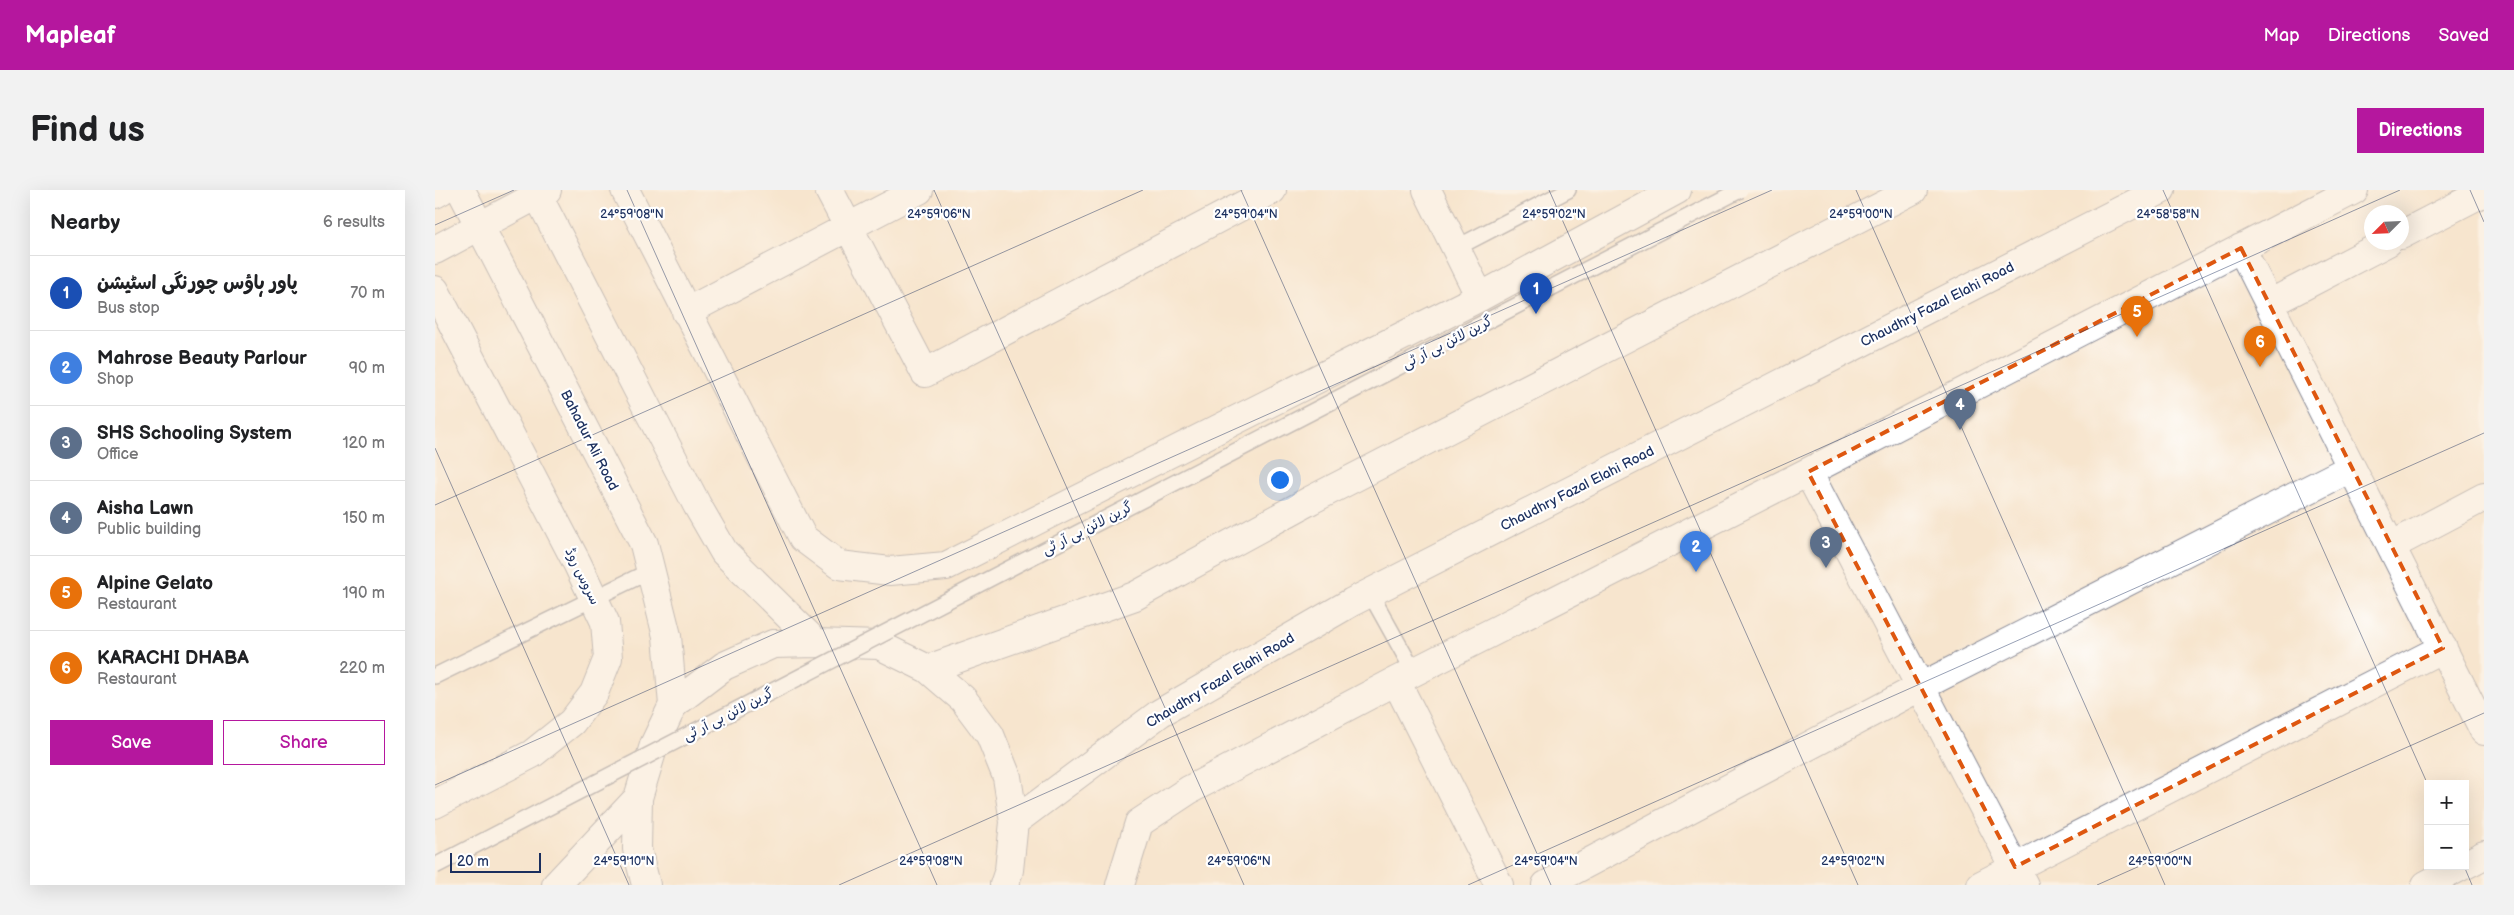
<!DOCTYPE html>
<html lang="en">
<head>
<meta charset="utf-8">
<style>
	:root { --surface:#fff; --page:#f2f2f2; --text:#202124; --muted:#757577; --line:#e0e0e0; --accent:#b5179e }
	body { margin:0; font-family:"Balsamiq Sans","Playpen Sans Arabic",sans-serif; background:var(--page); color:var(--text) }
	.controls { position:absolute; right:15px; bottom:15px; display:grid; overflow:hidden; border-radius:0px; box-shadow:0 5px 20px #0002 }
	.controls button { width:45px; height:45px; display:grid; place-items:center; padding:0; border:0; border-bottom:1px solid var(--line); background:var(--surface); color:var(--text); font:25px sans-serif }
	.compass { position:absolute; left:1929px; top:15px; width:45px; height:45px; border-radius:50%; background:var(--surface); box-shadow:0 5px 20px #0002; rotate:246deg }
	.scale { position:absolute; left:15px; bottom:12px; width:91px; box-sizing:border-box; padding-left:5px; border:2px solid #1b2f5e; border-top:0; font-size:14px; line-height:18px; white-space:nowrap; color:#1b2f5e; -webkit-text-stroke:4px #fff; paint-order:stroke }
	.you { position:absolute; left:844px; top:289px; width:18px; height:18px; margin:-12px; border:4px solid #fff; border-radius:50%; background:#1a73e8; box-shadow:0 0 0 8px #1a73e833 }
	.badge { display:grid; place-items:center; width:32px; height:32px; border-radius:50%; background:var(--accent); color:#fff; font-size:16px; font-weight:700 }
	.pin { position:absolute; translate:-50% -41px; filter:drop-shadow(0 1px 2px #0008) }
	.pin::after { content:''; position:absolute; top:26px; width:18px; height:15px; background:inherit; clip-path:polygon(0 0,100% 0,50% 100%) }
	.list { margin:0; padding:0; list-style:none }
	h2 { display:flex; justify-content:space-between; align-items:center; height:65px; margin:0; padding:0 20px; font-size:21px }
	h2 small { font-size:16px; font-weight:400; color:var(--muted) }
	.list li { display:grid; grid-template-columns:32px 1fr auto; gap:15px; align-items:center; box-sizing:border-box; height:75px; padding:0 20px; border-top:1px solid var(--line) }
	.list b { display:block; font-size:19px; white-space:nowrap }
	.list p { margin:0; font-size:16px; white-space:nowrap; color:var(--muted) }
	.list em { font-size:16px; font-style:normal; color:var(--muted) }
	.actions { display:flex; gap:10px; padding:15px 20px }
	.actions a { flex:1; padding:11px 0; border:1px solid var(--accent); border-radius:0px; text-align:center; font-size:18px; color:var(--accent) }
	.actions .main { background:var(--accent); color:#fff }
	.map { position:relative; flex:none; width:2049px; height:695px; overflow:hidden; border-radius:0px }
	header { display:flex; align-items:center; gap:30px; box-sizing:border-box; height:70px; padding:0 25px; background:var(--accent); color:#fff }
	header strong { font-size:24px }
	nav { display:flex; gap:28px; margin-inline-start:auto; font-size:18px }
	.intro { display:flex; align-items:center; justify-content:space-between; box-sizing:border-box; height:120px; padding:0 30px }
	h1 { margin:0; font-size:35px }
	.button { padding:12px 22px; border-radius:0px; background:var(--accent); color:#fff; font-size:18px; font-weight:700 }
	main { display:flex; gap:30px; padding:0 30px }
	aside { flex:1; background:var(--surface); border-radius:0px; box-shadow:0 5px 20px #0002 }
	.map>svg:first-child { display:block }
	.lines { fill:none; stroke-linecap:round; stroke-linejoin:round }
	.lane-casing { stroke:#898a96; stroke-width:18 }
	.street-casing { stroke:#898a96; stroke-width:30 }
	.secondary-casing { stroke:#898a96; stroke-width:30 }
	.primary-casing { stroke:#898a96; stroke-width:30 }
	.lane { stroke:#fff; stroke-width:15 }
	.street { stroke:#fff; stroke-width:28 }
	.secondary { stroke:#fff; stroke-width:28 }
	.primary { stroke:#fff; stroke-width:28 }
	.lane-bridge-casing { stroke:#898a96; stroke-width:18; stroke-linecap:butt }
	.lane-bridge { stroke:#fff; stroke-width:15 }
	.marked { fill:none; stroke:#de5710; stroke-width:4; stroke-dasharray:10 6; stroke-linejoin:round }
	.ticks { fill:none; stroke:#1b2f5e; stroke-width:1; stroke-opacity:0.45 }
	.labels { text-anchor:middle; stroke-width:4.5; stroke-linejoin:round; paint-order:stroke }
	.street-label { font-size:14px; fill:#1b2f5e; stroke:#fff }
	.ticks-label { font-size:12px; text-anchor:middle; fill:#1b2f5e; stroke:#fff; stroke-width:4.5; stroke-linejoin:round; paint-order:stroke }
</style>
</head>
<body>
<header>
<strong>Mapleaf</strong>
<nav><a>Map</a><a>Directions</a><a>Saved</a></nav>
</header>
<div class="intro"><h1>Find us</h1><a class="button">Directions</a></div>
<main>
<aside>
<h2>Nearby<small>6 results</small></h2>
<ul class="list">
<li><span class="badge" style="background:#1a4fb4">1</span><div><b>پاور ہاؤس چورنگی اسٹیشن</b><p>Bus stop</p></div><em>70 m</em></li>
<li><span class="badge" style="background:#3f7fe0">2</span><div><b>Mahrose Beauty Parlour</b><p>Shop</p></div><em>90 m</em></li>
<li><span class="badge" style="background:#5c6f8a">3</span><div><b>SHS Schooling System</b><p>Office</p></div><em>120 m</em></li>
<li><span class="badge" style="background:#5c6f8a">4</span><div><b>Aisha Lawn</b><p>Public building</p></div><em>150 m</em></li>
<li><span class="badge" style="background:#e8710a">5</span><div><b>Alpine Gelato</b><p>Restaurant</p></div><em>190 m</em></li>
<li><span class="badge" style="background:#e8710a">6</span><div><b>KARACHI DHABA</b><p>Restaurant</p></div><em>220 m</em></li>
</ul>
<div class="actions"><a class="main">Save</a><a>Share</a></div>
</aside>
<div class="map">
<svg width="2049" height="695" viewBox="0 0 2049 695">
	<rect width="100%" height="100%" fill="#fff"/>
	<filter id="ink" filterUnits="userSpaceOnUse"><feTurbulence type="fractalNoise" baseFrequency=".02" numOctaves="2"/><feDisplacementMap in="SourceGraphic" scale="10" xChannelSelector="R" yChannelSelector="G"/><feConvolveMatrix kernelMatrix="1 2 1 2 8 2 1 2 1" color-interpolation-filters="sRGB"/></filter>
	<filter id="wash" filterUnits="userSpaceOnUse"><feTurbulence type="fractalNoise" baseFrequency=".0096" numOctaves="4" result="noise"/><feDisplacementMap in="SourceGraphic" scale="20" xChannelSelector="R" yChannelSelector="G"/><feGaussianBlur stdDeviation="1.12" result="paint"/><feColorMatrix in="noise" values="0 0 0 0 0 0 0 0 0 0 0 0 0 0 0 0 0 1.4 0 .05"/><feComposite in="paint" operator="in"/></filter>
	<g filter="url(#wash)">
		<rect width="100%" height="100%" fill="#f7e5ce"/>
	</g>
	<g filter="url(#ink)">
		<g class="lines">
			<!-- lane casing -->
			<g class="lane-casing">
				<path id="lane" d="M1021,58L1133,0
					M935,403L979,482
					M0,486L217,380"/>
			</g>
			<!-- street casing -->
			<g class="street-casing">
				<path id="street" d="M190,0L368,348L404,375L455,381L511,376L1045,107L1242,0
					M394,0L490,183L837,0
					M992,0L1045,107
					M1966,45L2049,2
					M1806,58L2049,541
					M0,100L142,373L170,432L173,468L159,503L137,532L97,564L0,614
					M1834,114L1953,52
					M251,122L484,0
					M1373,282L1589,695
					M1956,356L2049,307
					M961,491L1064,695
					M2030,675L2049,665
					M685,695L704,633L754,600L961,491L1373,282L1919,0
					M1111,695L1485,497L1916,278
					M1546,695L2008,458
					M1991,695L2027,676"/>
			</g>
			<!-- secondary casing -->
			<g class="secondary-casing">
				<path id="secondary" d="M0,4L7,0
					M0,60L112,0"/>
			</g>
			<!-- primary casing -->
			<g class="primary-casing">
				<path id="primary" d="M26,0L209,354L232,446L238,515
					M100,0L262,315L289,362L381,453
					M493,479L700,406L876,310L1478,0
					M579,632L725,523L917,412L1726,0
					M121,695L203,608
					M211,695L202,659L203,608L219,555L238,515L289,476L338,454L381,453L444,455L493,479L528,509L555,545L572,587L579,632L574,680L569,695"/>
			</g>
			<!-- lane -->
			<use href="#lane" class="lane"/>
			<!-- street -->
			<use href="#street" class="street"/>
			<!-- secondary -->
			<use href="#secondary" class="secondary"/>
			<!-- primary -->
			<use href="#primary" class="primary"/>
			<!-- lane-bridge casing -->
			<g class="lane-bridge-casing">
				<path id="lane-bridge" d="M0,676L1305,0"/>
			</g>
			<!-- lane-bridge -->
			<use href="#lane-bridge" class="lane-bridge"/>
		</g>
	</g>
	<!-- marked area -->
	<path d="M0 0H2049V695H0ZM1806,58L2008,458L1580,677L1373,282Z" fill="#f7e5ce" fill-opacity=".55" fill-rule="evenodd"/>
	<path class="marked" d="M1806,58L2008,458L1580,677L1373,282Z"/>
	<!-- ticks -->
	<path class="ticks" d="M192,0L502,695M499,0L809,695M806,0L1116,695M1114,0L1423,695M1421,0L1730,695M1728,0L1993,595M2035,0L2049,32M0,35L79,0M0,258L194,695M0,315L708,0M0,595L1337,0M2029,676L2037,695M404,695L1965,0M1033,695L2049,243M1662,695L2049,523"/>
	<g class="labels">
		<!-- street labels -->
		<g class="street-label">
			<text transform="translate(1502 114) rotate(-27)" y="5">Chaudhry Fazal Elahi Road</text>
			<text transform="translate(1012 152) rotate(-27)" y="5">گرین لائن بی آر ٹی</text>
			<text transform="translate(155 250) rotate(63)" y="5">Bahadur Ali Road</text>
			<text transform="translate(1142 298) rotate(-27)" y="5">Chaudhry Fazal Elahi Road</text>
			<text transform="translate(652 338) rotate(-27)" y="5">گرین لائن بی آر ٹی</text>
			<text transform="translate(148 386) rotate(64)" y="5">سروس روڈ</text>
			<text transform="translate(785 490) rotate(-31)" y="5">Chaudhry Fazal Elahi Road</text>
			<text transform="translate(293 524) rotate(-27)" y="5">گرین لائن بی آر ٹی</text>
		</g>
	</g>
	<g class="ticks-label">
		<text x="197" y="28">24°59'08"N</text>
		<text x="504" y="28">24°59'06"N</text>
		<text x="811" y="28">24°59'04"N</text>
		<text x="1119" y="28">24°59'02"N</text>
		<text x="1426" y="28">24°59'00"N</text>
		<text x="1733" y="28">24°58'58"N</text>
		<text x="189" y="675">24°59'10"N</text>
		<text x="496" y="675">24°59'08"N</text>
		<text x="804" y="675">24°59'06"N</text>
		<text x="1111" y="675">24°59'04"N</text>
		<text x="1418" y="675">24°59'02"N</text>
		<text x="1725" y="675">24°59'00"N</text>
	</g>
</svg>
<div class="controls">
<button>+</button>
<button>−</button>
</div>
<svg class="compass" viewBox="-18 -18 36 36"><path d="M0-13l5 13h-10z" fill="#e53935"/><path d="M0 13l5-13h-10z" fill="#757577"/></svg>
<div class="scale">20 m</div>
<div class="you"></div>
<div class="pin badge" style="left:1101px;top:124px;background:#1a4fb4">1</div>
<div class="pin badge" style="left:1261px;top:382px;background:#3f7fe0">2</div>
<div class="pin badge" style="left:1391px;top:378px;background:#5c6f8a">3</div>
<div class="pin badge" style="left:1525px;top:240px;background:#5c6f8a">4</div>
<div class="pin badge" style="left:1702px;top:147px;background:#e8710a">5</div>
<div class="pin badge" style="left:1825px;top:177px;background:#e8710a">6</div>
</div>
</main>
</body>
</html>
